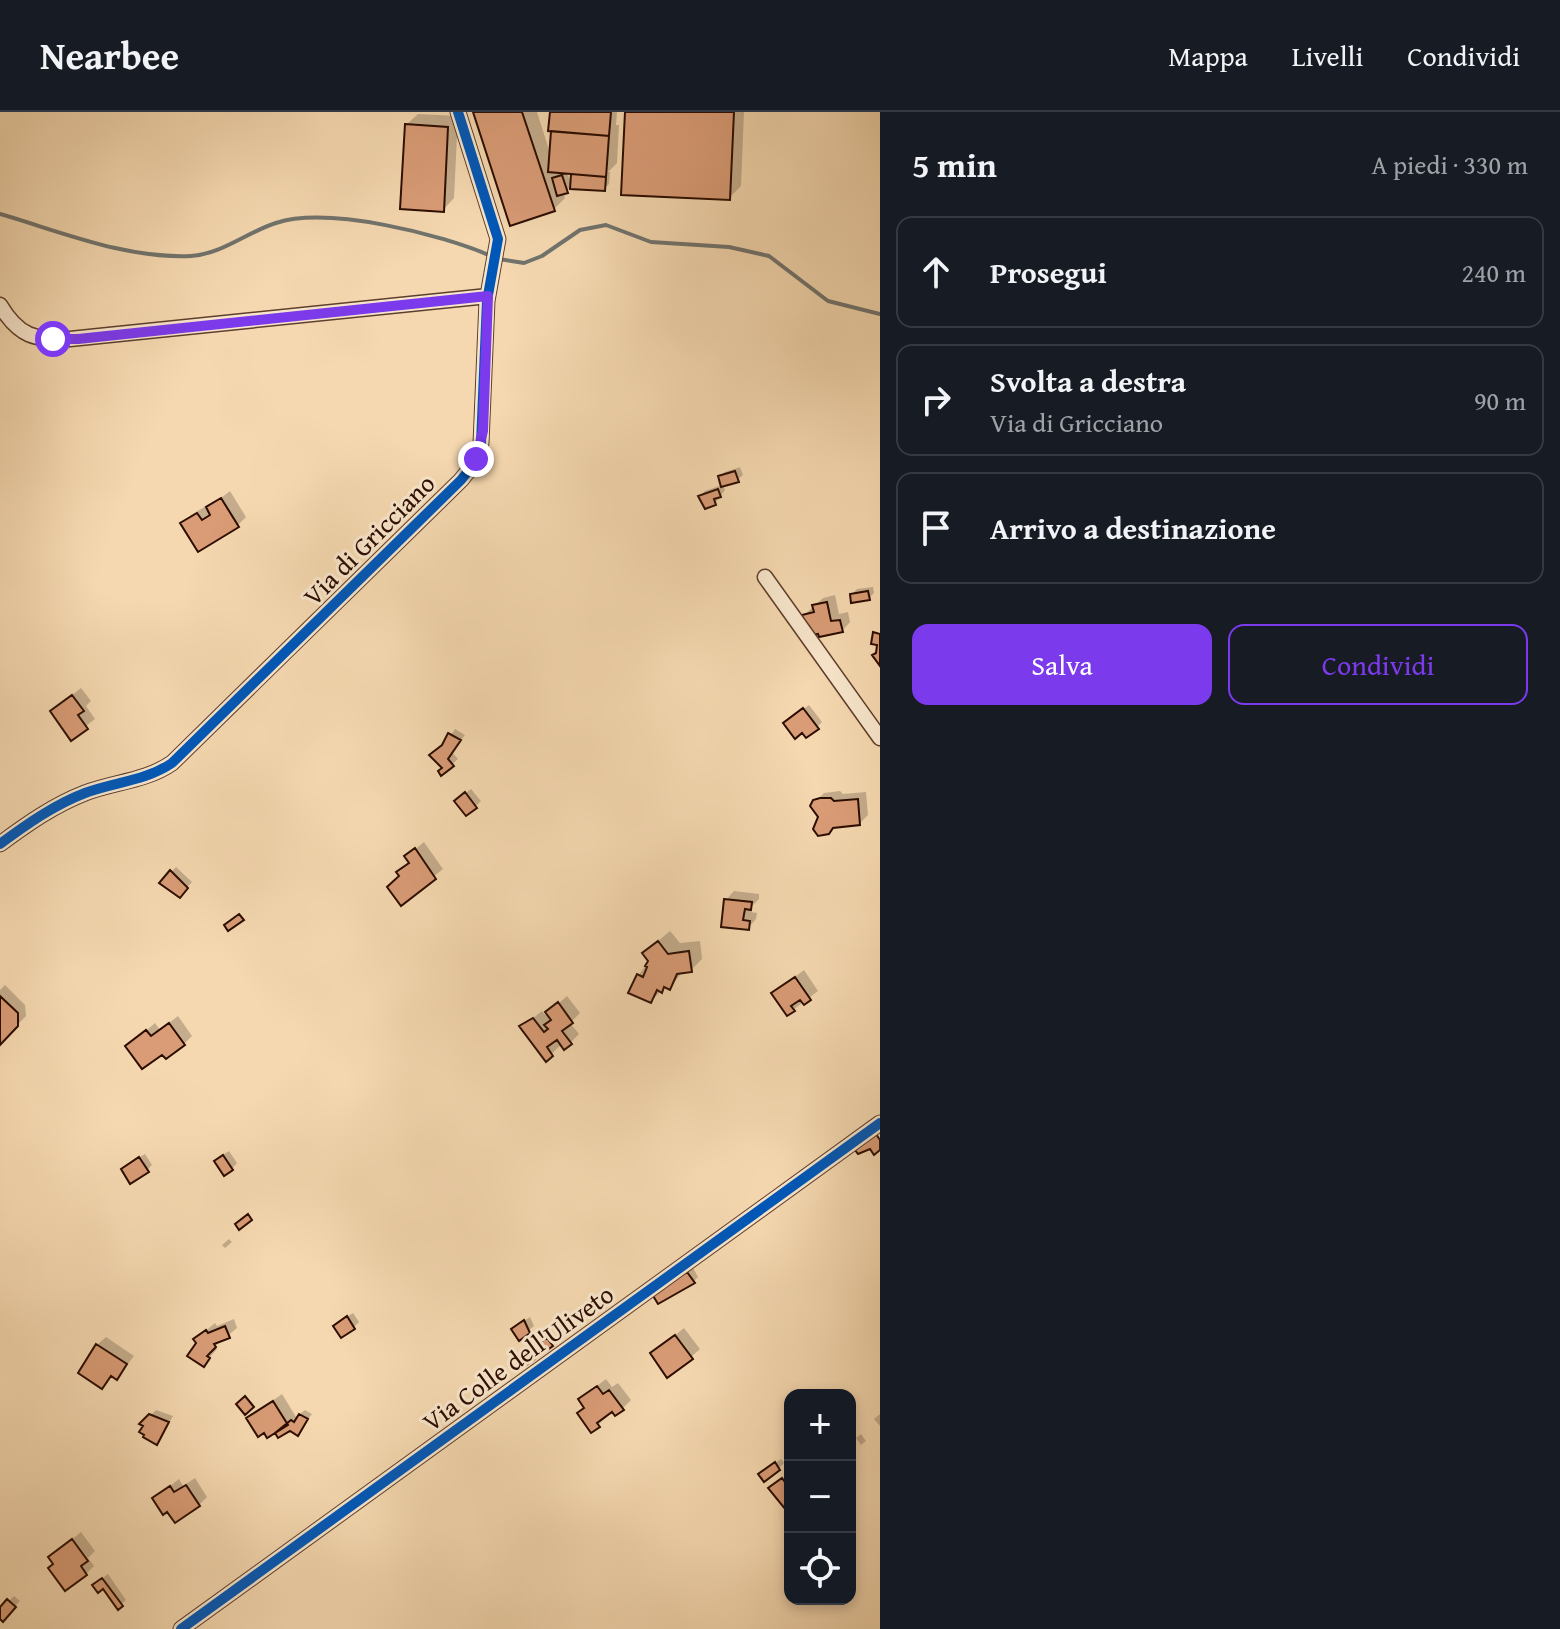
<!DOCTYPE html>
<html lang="it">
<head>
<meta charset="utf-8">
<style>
	:root { --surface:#171b24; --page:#20242c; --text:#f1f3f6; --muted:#9ea1a6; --line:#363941; --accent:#7c3aed }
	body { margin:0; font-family:"Gentium Book Plus",serif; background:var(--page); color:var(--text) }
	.controls { position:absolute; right:24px; bottom:24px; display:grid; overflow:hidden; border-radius:16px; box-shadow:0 4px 12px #0003 }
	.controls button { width:72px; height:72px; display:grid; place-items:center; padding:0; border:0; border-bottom:2px solid var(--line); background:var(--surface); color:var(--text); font:40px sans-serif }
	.stop { position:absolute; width:24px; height:24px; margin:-18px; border:6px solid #7c3aed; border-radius:50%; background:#fff }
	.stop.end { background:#7c3aed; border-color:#fff; box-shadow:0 2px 8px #0008 }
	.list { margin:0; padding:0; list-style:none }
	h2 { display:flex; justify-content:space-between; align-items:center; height:104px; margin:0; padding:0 32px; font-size:34px }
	h2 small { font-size:26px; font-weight:400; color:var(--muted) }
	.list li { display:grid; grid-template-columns:52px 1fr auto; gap:24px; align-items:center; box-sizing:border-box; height:112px; margin:0 16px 16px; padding:0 16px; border:2px solid var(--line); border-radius:16px }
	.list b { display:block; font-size:30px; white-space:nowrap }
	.list p { margin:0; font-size:26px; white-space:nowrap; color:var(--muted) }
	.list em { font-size:26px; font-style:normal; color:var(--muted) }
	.actions { display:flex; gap:16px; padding:24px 32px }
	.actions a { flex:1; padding:18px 0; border:2px solid var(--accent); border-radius:16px; text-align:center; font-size:28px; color:var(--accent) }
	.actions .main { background:var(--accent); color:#fff }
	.icon { flex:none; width:44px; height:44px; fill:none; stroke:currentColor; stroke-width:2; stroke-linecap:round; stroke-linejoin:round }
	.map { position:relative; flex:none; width:880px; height:1517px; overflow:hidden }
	header { display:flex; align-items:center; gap:48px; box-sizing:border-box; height:112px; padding:0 40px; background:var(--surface); border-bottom:2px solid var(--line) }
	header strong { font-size:38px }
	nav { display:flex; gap:44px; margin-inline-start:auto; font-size:28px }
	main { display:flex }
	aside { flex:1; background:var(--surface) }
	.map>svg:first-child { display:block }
	.shadow { fill:#0003; fill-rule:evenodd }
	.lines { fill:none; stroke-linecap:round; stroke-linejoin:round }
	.stream { stroke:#71736d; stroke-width:4 }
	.building { fill:#d99c76; stroke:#2b0c00; stroke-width:2 }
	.minor-casing { stroke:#5e3f2c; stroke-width:17 }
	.minor { stroke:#f8e6cc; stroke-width:14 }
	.cycleway-casing { stroke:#f8e6cc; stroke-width:15 }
	.cycleway { stroke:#0057b8; stroke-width:10 }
	.route { stroke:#7c3aed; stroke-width:10 }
	.labels { text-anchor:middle; stroke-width:6; stroke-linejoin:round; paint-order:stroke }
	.street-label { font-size:26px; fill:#2b0c00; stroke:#f8e6cc }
</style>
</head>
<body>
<header>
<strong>Nearbee</strong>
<nav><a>Mappa</a><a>Livelli</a><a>Condividi</a></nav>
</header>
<main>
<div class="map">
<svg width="880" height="1517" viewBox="0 0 880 1517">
	<rect width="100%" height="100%" fill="#f5d8b0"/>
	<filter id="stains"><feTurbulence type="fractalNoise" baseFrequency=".0025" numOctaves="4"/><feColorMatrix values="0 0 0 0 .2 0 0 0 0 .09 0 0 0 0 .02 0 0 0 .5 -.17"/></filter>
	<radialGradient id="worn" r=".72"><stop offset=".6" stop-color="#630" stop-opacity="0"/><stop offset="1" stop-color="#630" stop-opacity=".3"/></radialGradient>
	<!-- shadow -->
	<path class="shadow" d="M475,0H537L551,44L552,0H617L616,13H619L617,51L608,60H610L609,72L604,77L571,75L563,80L565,86L554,97ZM567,60H576L572,75Z
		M627,0H744L741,74L729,86Z
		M418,2L458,4L454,86L443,98L406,13Z
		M740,355L743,363L737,368L723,373L725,378L715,391L700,384L705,379L722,373L720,365L725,360Z
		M230,379L246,405L238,413L199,437L183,411L191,403L206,394L208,396Z
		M873,475L874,481L869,486L852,482L857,477Z
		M835,483L839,502L848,500L850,510L842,519L804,503L823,486Z
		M81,576L91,589L86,594L95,607L71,626L52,599Z
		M809,593L822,610L817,615L802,619L791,606Z
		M455,617L465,623L452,640L458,647L442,661L445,632Z
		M471,677L481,689L476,694L462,684Z
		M840,679L843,682L866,680L868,703L860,711L835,714L821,705L815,690L824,681Z
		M424,730L443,757L401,791V764L399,760L411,749L407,744Z
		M176,755L192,770L185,778L171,760Z
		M734,779L759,782V787L751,795V800L757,801L756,807L748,816L726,788Z
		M670,819L680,831L700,829L702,847L691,858L683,859L670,876L666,874L651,889L638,864L650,848L644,841Z
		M804,858L818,879L793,898L774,881Z
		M5,873L25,893L26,904L0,931V878Z
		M567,884L580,901L570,911L579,922L570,931L562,932L546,947L522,915L542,899L545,903Z
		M178,904L192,924L184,932L163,940L128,934L155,911L160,918Z
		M229,1039L237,1051L232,1057L221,1044Z
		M145,1042L152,1053L147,1058L128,1052Z
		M229,1127L232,1130L225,1136L222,1133Z
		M693,1156L698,1165L693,1170L660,1177Z
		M353,1201L359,1210L354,1215L340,1209Z
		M530,1205L534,1214L519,1226V1212Z
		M234,1207L237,1216L214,1235L217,1237L204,1252L196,1227L215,1211L217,1214Z
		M684,1216L700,1237L691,1245L652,1242Z
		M553,1222L557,1228L529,1249L520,1245Z
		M106,1225L134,1244L117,1266L112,1263L102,1274L97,1233Z
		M606,1267L612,1275L618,1271L631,1288L622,1297L613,1298L606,1303L607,1305L592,1318L586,1295L580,1287Z
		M282,1282L296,1305L305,1298L312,1302L298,1321L249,1306Z
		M156,1298L173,1304L157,1331L142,1312Z
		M880,1302V1314L874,1307Z
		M861,1322L866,1329L861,1333L856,1326Z
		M781,1347L784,1351L779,1356L766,1357Z
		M790,1360V1400L771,1376Z
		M195,1366L207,1385L199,1393L155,1386L179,1367L183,1374Z
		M81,1420L95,1439L88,1446L94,1454L86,1462L55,1452L50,1445Z
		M108,1462L126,1488L118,1495L100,1468Z
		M14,1484L20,1489L3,1507L0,1505V1498Z"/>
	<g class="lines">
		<!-- stream -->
		<path class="stream" d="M0,102C62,120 126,147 191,144C222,142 247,120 276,111C328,94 441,122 491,144
			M499,147L524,151L542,144L580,118L606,113L651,130L729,135L769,144L828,189L880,202"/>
	</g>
	<!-- building -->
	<path class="building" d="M473,0H522L555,99L510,114Z
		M550,0H611L609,24L548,19Z
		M625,0H734L730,88L621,83Z
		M405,12L448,15L444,100L400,97Z
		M551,19L609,24L606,65L548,60Z
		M571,62L606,65L605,79L570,77Z
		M562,63L568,81L557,84L552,66Z
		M735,359L739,370L721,375L718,364Z
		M718,377L721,385L714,387L716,393L705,397L698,384Z
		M221,386L239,415L198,440L180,411L197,401L202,408L210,403L206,395Z
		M868,479L870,488L851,491L850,482Z
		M827,490L831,509L840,508L843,520L819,525L818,522L812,523L806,520L802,503L814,500L812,493Z
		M873,520L880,522V554L872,543L876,541L877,533L871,532Z
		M72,583L84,599L78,603L88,617L71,629L50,599Z
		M803,596L819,617L806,626L802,621L795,627L783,611Z
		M448,621L461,628L448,647L454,654L441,664L438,659L442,656L429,643L442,633Z
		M465,680L477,696L466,704L454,689Z
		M820,686H831L834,689L858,687L860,713L833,716L829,722L818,724L813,717L818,705L810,694L813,688Z
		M415,736L436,767L401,794L387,775L399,764L396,760L409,751L404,744Z
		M170,758L188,776L180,786L159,771Z
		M724,787L752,790L751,798L745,797L743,808L750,809L749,818L721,815Z
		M239,802L244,808L228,819L224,813Z
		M658,829L668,842L689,839L692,860L677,862L670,878L664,875L662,881L657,878L651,891L628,881L637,862L643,865L647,855L645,854L648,849L642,841Z
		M795,865L811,888L804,893L800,888L791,894L795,899L787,904L771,881Z
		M0,884L18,901V914L0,933Z
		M558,890L573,911L562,919L572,932L564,938L557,928L547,935L553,944L546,950L519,914L533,906L544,920L548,917L544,913L551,908L545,900Z
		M169,911L185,933L166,947L162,943L142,957L125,934L146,918L151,924Z
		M876,1022L880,1028V1038L874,1043L870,1037L858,1042L855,1038Z
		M223,1043L233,1058L224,1064L214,1049Z
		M139,1045L149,1060L130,1072L121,1057Z
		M248,1102L252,1108L239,1118L235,1112Z
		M687,1160L695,1171L658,1192L652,1182Z
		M347,1204L355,1217L341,1226L333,1214Z
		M524,1208L530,1221L519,1229L511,1217Z
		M225,1214L230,1226L214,1232L216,1235L207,1244L210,1246L204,1255L187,1244L196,1231L193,1227L206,1218L208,1221Z
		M675,1223L693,1247L667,1266L650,1241Z
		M547,1226L553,1234L528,1252L527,1249L522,1252L517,1245Z
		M96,1232L127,1252L117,1268L111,1264L102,1277L78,1261Z
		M597,1274L603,1282L609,1278L624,1298L615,1304L612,1300L597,1311L600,1315L591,1321L577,1301L584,1296L578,1287Z
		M245,1284L254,1295L245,1303L236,1292Z
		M273,1289L288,1313L267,1326L264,1321L258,1325L246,1306Z
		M149,1302L169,1310L157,1333L143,1325L144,1323L139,1320L143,1314L139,1312Z
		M299,1302L308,1307L298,1324L290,1319L278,1326L275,1321L291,1308L294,1310Z
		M775,1350L780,1358L764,1370L758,1362Z
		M782,1366L787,1373L790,1371V1403L768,1376Z
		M186,1373L200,1394L175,1411L167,1400L163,1403L152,1386L170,1374L174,1380Z
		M72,1427L88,1449L81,1454L87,1463L65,1479L48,1456L53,1452L48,1445Z
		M102,1466L123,1494L118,1498L103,1477L98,1481L92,1473Z
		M7,1487L16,1495L3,1510L0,1507V1495Z"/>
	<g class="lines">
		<!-- minor casing -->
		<g class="minor-casing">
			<path id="minor" d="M0,193C19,225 35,228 70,227L488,184
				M765,465L880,626
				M0,732C27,712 54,693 85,681C114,670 146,669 172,651L461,368L473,353L481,331L487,189L498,127L458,0
				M181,1517L880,1011"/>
		</g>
		<!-- minor -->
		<use href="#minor" class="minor"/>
		<!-- cycleway casing -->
		<g class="cycleway-casing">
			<path id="cycleway" d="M0,732C27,712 54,693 85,681C114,670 146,669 172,651L461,368L473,353L481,331L487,189L498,127L458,0
				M181,1517L880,1011"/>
		</g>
		<!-- cycleway -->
		<use href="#cycleway" class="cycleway"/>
	</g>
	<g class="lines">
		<!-- route -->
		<path class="route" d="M53,227H78L488,184L483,319L476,347"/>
	</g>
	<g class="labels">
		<!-- street labels -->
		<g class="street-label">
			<text transform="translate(369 428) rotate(-45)" y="9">Via di Gricciano</text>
			<text transform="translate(518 1246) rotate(-36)" y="9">Via Colle dell'Uliveto</text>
		</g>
	</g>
	<rect width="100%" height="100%" filter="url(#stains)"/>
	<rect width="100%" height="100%" fill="url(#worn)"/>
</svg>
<div class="controls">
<button>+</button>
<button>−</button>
<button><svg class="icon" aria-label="locate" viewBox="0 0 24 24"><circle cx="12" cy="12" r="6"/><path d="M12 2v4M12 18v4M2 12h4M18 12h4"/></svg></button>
</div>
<div class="stop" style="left:53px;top:227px"></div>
<div class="stop end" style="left:476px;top:347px"></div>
</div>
<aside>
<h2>5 min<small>A piedi · 330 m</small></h2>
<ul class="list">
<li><svg class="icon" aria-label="ahead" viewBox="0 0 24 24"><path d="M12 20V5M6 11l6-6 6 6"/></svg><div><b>Prosegui</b></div><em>240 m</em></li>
<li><svg class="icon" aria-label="right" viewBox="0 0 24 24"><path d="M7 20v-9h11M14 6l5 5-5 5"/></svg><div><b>Svolta a destra</b><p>Via di Gricciano</p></div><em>90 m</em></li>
<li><svg class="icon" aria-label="arrive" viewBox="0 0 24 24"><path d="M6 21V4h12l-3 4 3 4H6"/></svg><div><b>Arrivo a destinazione</b></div></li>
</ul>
<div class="actions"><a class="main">Salva</a><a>Condividi</a></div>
</aside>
</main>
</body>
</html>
